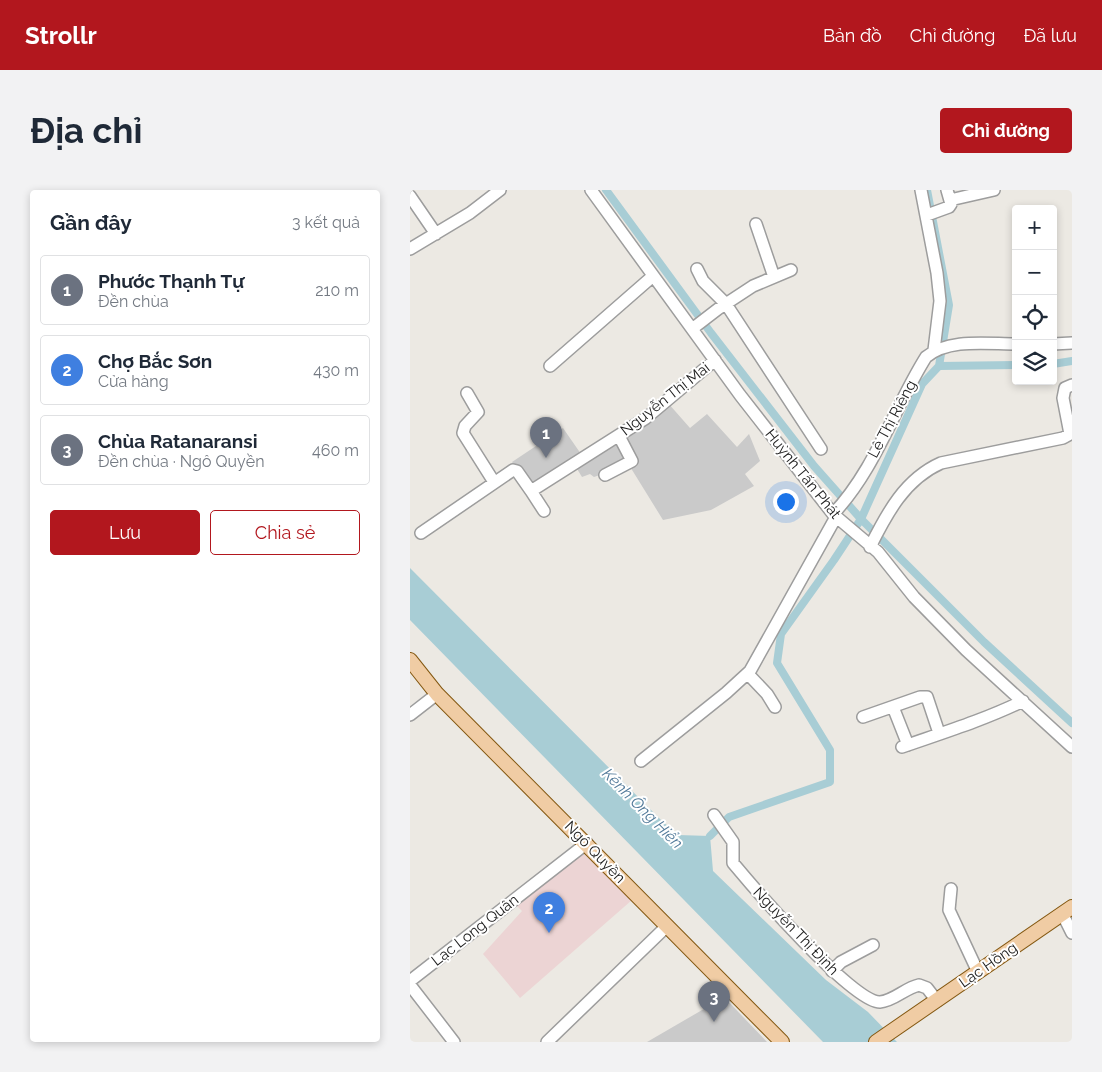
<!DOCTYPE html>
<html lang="vi">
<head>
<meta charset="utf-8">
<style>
	:root { --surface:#fff; --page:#f2f2f3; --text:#1f2937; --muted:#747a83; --line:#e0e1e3; --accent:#b2171e }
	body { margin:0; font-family:Raleway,sans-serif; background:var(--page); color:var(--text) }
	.controls { position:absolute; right:15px; top:15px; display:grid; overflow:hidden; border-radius:5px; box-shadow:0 2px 8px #0003 }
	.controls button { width:45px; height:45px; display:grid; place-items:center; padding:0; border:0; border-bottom:1px solid var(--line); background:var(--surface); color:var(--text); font:25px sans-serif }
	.you { position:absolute; left:375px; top:311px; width:18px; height:18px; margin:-12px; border:4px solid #fff; border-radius:50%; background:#1a73e8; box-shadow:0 0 0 8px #1a73e833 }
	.badge { display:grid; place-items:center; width:32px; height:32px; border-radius:50%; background:var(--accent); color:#fff; font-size:16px; font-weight:700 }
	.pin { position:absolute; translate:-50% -41px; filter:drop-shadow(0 1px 2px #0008) }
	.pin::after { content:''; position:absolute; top:26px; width:18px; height:15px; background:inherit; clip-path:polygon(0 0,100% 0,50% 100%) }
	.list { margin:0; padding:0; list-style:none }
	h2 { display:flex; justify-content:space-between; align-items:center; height:65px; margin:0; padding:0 20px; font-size:21px }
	h2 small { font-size:16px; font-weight:400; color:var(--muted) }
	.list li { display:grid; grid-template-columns:32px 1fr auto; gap:15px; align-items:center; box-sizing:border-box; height:70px; margin:0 10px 10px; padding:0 10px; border:1px solid var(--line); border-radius:5px }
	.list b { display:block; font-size:19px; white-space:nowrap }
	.list p { margin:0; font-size:16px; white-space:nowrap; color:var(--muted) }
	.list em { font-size:16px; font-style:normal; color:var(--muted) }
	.actions { display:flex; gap:10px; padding:15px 20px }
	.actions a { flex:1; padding:11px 0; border:1px solid var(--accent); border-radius:5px; text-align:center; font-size:18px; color:var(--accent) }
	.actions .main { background:var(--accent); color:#fff }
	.icon { flex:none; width:28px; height:28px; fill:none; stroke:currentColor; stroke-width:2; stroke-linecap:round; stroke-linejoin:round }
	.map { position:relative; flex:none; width:662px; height:852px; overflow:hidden; border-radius:5px }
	header { display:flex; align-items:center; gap:30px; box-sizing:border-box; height:70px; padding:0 25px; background:var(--accent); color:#fff }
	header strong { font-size:24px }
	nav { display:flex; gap:28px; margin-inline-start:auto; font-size:18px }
	.intro { display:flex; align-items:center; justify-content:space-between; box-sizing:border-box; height:120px; padding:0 30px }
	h1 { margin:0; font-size:35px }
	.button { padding:12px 22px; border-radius:5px; background:var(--accent); color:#fff; font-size:18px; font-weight:700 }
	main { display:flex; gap:30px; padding:0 30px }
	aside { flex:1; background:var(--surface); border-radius:5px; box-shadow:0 2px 8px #0003 }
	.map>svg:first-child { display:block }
	.commercial { fill:#ecd4d4 }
	.religious { fill:#cacaca }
	.water { fill:#a8cdd5 }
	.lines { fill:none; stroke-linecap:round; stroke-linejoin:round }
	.canal { stroke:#a8cdd5; stroke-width:8 }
	.minor-casing { stroke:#9d9d9d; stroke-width:14 }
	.major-casing { stroke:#845811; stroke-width:16 }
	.minor { stroke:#fff; stroke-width:11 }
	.major { stroke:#f0cca4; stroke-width:14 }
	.labels { text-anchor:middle; stroke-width:4; stroke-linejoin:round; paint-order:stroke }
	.street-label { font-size:15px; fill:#1c1c1c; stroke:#fff }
	.water-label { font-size:16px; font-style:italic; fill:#517999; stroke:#fff }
</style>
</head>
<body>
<header>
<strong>Strollr</strong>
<nav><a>Bản đồ</a><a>Chỉ đường</a><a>Đã lưu</a></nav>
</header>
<div class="intro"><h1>Địa chỉ</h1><a class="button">Chỉ đường</a></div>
<main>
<aside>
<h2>Gần đây<small>3 kết quả</small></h2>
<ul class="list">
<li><span class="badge" style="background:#6b7280">1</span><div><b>Phước Thạnh Tự</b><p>Đền chùa</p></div><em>210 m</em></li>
<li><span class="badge" style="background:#3f7fe0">2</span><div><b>Chợ Bắc Sơn</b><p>Cửa hàng</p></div><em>430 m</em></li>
<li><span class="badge" style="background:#6b7280">3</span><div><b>Chùa Ratanaransi</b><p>Đền chùa · Ngô Quyền</p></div><em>460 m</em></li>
</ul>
<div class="actions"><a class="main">Lưu</a><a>Chia sẻ</a></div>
</aside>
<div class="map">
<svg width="662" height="852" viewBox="0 0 662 852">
	<rect width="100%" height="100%" fill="#ece9e3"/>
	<!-- commercial -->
	<path class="commercial" d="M173,663L222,710L110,808L73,764L112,721L104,713Z"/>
	<!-- religious -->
	<path class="religious" d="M258,213L280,238L297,224L327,257L339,244L350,271L335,284L344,296L301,320L253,330L219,275L184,287L180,284L172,287L164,274Z
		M153,238L171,264L119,298L102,272Z
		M313,806L357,852H237L299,816Z"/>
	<!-- water -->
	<path class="water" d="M0,378L251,630L268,645L300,646L303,681L416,790L458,822L487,852H413L0,430Z"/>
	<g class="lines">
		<!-- canal -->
		<path class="canal" d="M196,0L301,143L404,276L451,329L574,452L662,533
			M517,0L539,115L529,176
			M643,174L662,171
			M300,646L319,627L420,592V560L367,473L371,444L424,370L451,329L512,194L529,176L606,175"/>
		<!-- minor casing -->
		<g class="minor-casing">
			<path id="minor" d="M181,0L330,205L423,324L468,362L504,407L556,460L662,557
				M511,0L527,83L530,111L524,160
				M0,6L26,44
				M540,10L584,0
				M517,25L539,17L541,14L537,0
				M346,34L364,87
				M0,59L60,23L90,0
				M287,79L293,91L316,114L411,259
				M282,139L308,119L343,96L381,80
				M643,154L662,153
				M140,176L243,86
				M57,203L68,222L55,236L53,243L84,292
				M195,285L222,271L209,246
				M121,301L134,321
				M423,324C465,280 484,218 516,167C539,148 577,154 606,154
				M11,343L103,280L107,281L121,301L236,228L305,170
				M460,357C477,323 495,289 531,273L653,248L660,244L653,208L655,198L662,195
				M338,484L357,504L365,517
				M483,517L498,555
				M0,525L27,504
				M453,527L510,507H517L529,543
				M492,557C532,543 574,530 613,511
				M231,571L316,503L340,481L426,327
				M304,625L323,652V673C343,697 443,813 470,812C484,811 495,798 509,795L517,798L527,811
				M541,699L539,720L568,782
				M652,723L662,743
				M422,781L431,772L463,755
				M0,791L177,653
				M0,795L44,852
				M137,852L257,736"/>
		</g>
		<!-- major casing -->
		<g class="major-casing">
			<path id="major" d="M0,470L27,504L372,852
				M466,852L662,717"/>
		</g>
		<!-- minor -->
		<use href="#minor" class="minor"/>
		<!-- major -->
		<use href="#major" class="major"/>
	</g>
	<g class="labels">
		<!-- street labels -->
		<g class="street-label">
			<text transform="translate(255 209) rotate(-38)" y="5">Nguyễn Thị Mai</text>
			<text transform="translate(482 229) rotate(-62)" y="5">Lê Thị Riêng</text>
			<text transform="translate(393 284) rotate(51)" y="5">Huỳnh Tấn Phát</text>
			<text transform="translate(185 662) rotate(46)" y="5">Ngô Quyền</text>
			<text transform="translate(65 740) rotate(-38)" y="5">Lạc Long Quân</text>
			<text transform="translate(386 741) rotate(46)" y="5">Nguyễn Thị Định</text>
			<text transform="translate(578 775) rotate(-35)" y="5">Lạc Hồng</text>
		</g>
		<!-- water labels -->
		<g class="water-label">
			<text transform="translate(233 618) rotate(45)" y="6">Kênh Ông Hiển</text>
		</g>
	</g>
</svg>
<div class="controls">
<button>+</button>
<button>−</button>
<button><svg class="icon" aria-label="locate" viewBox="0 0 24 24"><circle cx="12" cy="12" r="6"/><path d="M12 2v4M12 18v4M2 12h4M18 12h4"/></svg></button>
<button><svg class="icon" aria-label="layers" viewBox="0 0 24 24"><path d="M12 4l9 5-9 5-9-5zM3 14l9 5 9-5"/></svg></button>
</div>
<div class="you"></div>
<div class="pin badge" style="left:136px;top:268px;background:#6b7280">1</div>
<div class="pin badge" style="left:139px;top:743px;background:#3f7fe0">2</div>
<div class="pin badge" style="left:304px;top:832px;background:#6b7280">3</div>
</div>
</main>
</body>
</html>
